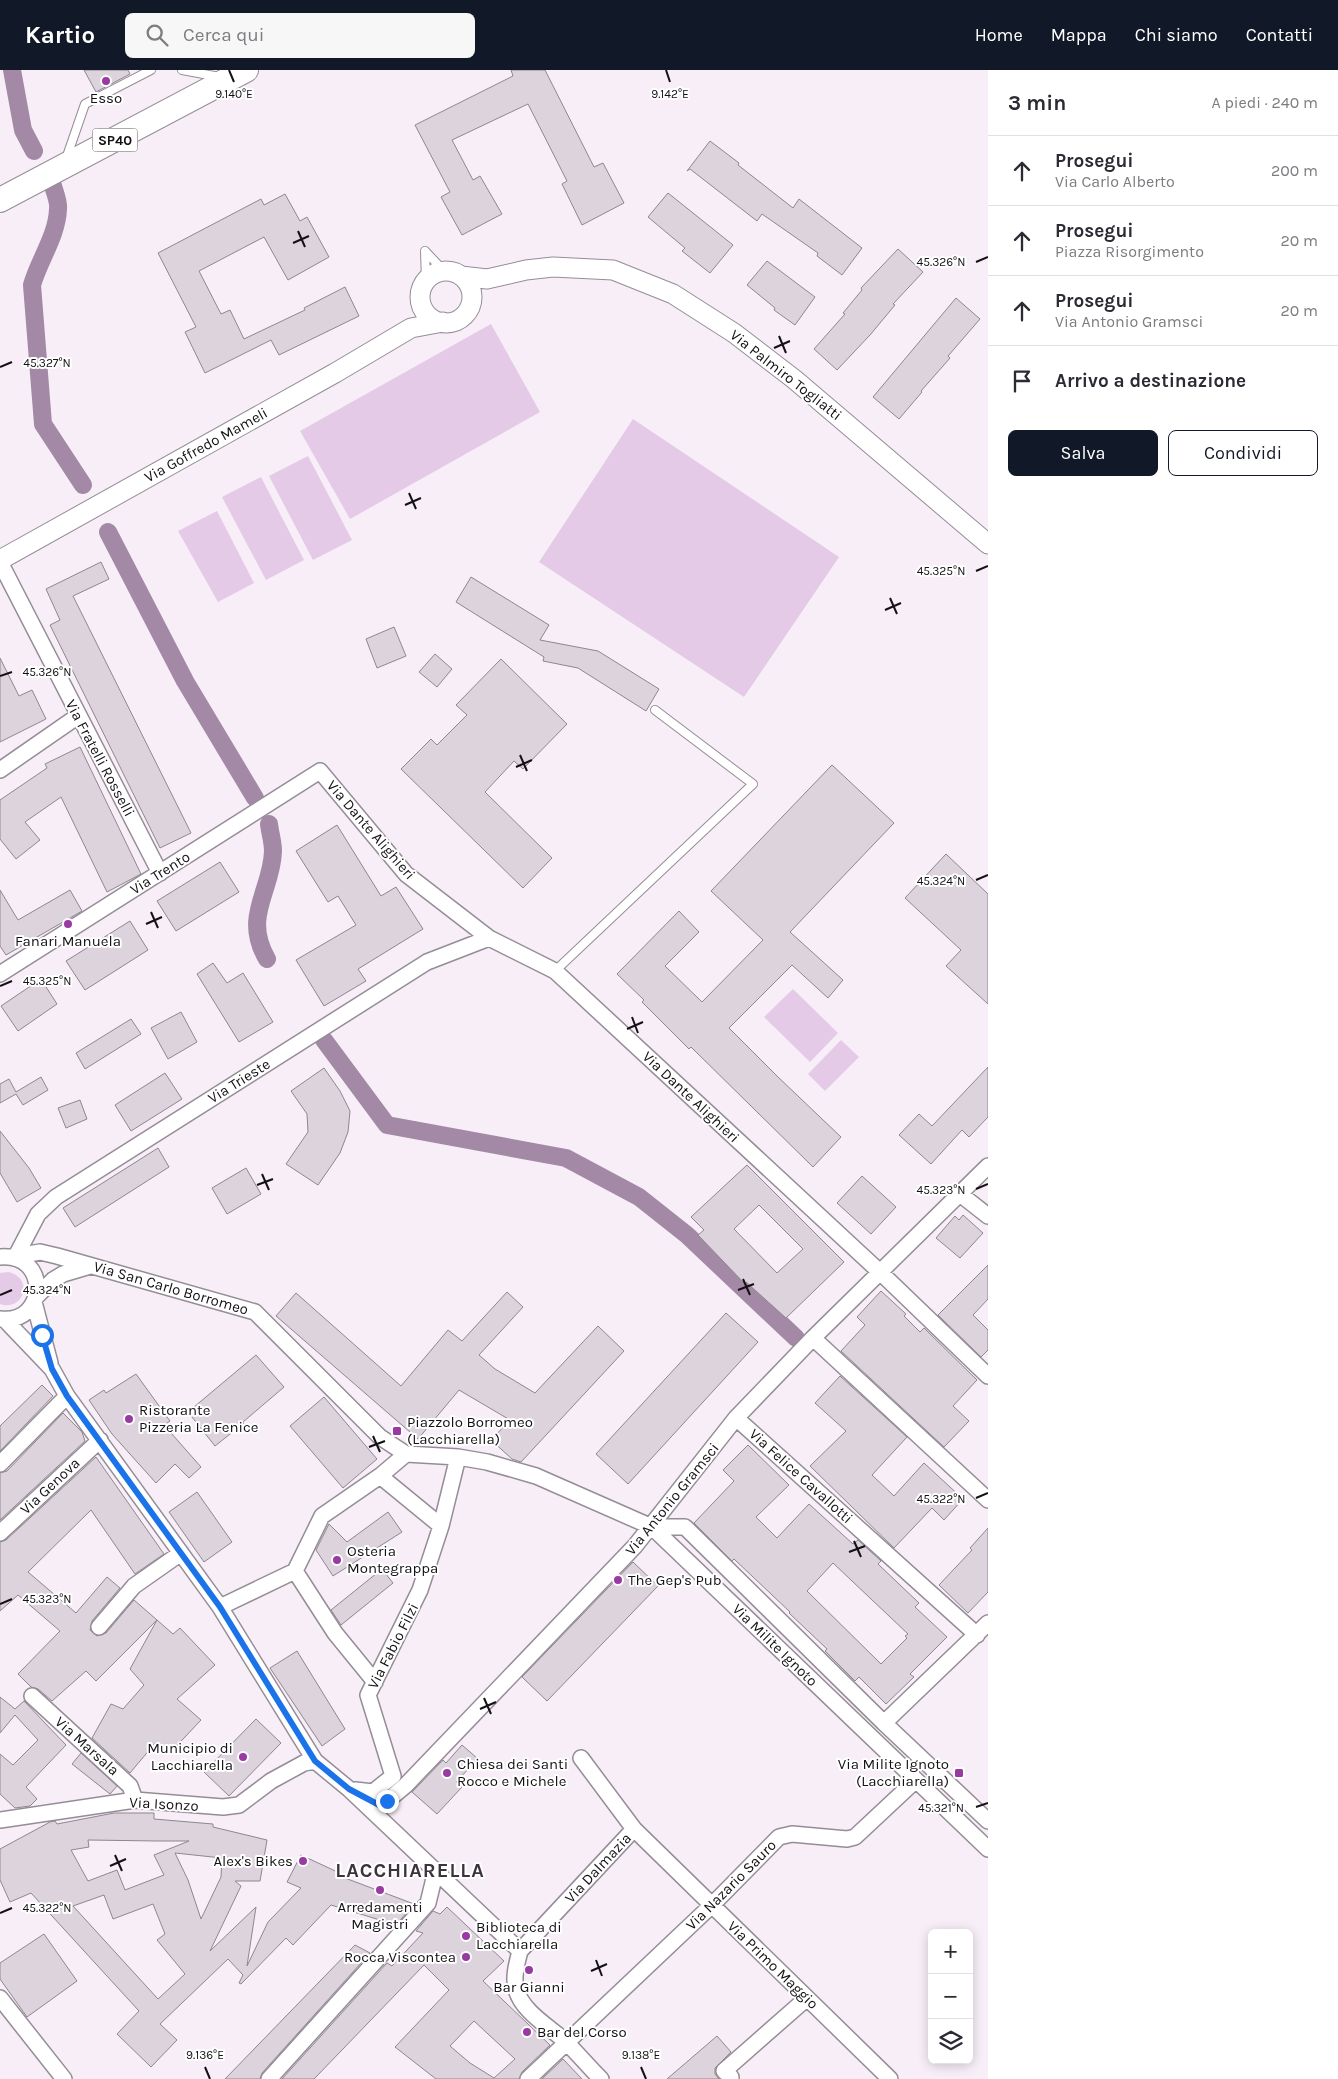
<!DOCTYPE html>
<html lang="it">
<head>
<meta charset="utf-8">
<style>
	:root { --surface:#fff; --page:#f7f7f7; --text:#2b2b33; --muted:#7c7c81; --line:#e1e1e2; --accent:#111827 }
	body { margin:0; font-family:Karla,sans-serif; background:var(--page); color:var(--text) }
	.controls { position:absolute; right:15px; bottom:15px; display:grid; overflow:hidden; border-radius:8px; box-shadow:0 2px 12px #0003 }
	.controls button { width:45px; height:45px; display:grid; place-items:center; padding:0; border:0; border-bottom:1px solid var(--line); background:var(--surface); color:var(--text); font:25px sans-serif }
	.stop { position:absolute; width:15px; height:15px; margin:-11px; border:4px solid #1a73e8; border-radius:50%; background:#fff }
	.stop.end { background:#1a73e8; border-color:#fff; box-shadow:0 1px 5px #0008 }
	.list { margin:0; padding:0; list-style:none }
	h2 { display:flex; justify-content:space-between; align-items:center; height:65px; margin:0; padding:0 20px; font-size:21px }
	h2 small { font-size:16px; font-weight:400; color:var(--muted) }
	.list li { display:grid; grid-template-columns:32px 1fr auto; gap:15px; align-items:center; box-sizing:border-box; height:70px; padding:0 20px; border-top:1px solid var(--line) }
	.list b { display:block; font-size:19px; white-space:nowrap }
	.list p { margin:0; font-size:16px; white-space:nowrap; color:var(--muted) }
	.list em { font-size:16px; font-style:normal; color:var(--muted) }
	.actions { display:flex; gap:10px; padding:15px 20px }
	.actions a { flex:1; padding:11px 0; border:1px solid var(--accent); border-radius:8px; text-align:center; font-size:18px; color:var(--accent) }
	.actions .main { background:var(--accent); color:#fff }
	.icon { flex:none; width:28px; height:28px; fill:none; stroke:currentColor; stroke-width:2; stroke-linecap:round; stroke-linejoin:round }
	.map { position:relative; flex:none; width:988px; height:2009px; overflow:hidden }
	header { display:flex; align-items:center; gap:30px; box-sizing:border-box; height:70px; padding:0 25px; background:var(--accent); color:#fff }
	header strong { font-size:24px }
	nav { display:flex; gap:28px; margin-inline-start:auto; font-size:18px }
	.search { width:350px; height:45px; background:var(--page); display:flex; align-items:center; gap:12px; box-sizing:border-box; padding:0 18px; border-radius:8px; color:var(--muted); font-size:19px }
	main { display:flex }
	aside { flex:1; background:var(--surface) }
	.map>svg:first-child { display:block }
	.green { fill:#e4cae6 }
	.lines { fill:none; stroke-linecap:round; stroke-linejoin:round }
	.canal { stroke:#a389a5; stroke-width:18 }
	.building { fill:#dcd3dc; stroke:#8f878f; fill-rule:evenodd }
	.service-casing { stroke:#958d96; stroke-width:10 }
	.minor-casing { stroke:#958d96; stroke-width:18 }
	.tertiary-casing { stroke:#958d96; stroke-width:21 }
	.primary-casing { stroke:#958d96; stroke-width:26 }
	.service { stroke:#fff; stroke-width:8 }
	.minor { stroke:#fff; stroke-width:15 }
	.tertiary { stroke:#fff; stroke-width:19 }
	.primary { stroke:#fff; stroke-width:24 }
	.route { stroke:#1a73e8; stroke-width:6 }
	.ticks { fill:none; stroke:#141114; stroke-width:2 }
	.poi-dot { fill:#983aa2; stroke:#fff; stroke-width:2 }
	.labels { text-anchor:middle; stroke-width:4; stroke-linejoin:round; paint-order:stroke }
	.shield { fill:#fff; stroke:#5a585a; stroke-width:1 }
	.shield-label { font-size:14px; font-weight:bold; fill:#141114 }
	.poi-label { font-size:15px; fill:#141114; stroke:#fff; text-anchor:start }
	.street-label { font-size:15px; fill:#141114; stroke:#fff }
	.district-label { font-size:20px; font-weight:bold; letter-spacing:1px; fill:#3b343b; stroke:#fff }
	.ticks-label { font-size:12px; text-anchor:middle; fill:#141114; stroke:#fff; stroke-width:4; stroke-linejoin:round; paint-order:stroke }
</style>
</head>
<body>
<header>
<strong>Kartio</strong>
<div class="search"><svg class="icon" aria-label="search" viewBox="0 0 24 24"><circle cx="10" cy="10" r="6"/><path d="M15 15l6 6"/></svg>Cerca qui</div>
<nav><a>Home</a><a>Mappa</a><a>Chi siamo</a><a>Contatti</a></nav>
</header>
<main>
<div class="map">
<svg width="988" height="2009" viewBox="0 0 988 2009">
	<rect width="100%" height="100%" fill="#f7eef8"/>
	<!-- green -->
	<path class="green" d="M491,254L540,342L350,449L300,361Z
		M633,349L839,487L744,627L539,492Z
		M308,386L352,470L313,490L269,406Z
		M261,407L304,490L266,510L222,427Z
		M217,441L254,513L218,532L178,461Z
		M793,919L838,963L810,992L764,947Z
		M841,970L859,987L825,1021L808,1004Z
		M9,1202C35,1209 23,1242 0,1234V1203Z"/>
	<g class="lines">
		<!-- canal -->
		<path class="canal" d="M12,0L23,60L34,81
			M53,116C55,123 59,132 58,139C57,166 39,190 32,215L43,354L83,415
			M108,462L185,611L255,728
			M267,889C242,846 272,821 273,781C273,772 270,763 269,754
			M324,970L387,1055L566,1088L639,1127L687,1165L796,1268"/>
	</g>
	<!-- building -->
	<path class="building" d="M84,0H128L130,4L96,22Z
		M511,0H545L594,97L603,93L624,133L582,155L562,114L567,111L528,34L452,70L473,110L480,106L502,144L462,165L441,127L450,122L415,55L513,6Z
		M710,71L739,93L738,95L793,138L799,129L862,178L842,205L817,186L818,183L762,144L757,151L690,99L687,101Z
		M668,123L733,175L710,203L682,181L685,178L648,147Z
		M285,124L300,151L307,147L329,187L288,210L264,167L199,201L221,244L230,240L244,269L305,240L304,238L345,217L359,246L279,285L271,270L205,303L185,262L196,257L158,183L261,129L264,135Z
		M898,179L923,202L893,234L895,235L870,265L837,300L814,279L845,244L843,243L862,220L861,218Z
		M767,191L815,227L795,255L774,240L775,238L747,215Z
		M956,228L980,249L948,286L950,288L921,321L922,322L899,349L873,327Z
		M101,492L109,509L73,526L191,763L160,778L50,555L60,550L46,519Z
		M471,507L549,555L540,570L598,581L659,619L646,641L578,598L543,591L544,587L456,532Z
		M394,557L406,586L377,598L366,569Z
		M435,584L452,599L437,617L419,602Z
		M0,588L19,626L32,620L46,649L0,672Z
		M501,589L567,654L523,699L514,691L485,722L552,788L523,818L401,699L431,669L437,675L467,645L456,635Z
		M80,677L141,804L107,822L61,727L25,752L40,770L16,789L0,769V730L47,698L45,694Z
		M832,695L894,753L790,862L843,910L828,928L792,895L729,958L778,1007L841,1067L813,1097L691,977L689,979L642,932L644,930L617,904L679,841L699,862L665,896L702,932L763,870L711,821Z
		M337,755L381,826L396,817L423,859L358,899L366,911L324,936L296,890L356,855L338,826L328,832L296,781Z
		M946,784L988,824V934L946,896L961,880L905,828Z
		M220,792L239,822L176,861L157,831Z
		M0,820L18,850L70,820L82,841L6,885L0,876Z
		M130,851L148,880L85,920L66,891Z
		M213,893L227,913L243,903L273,952L239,972L197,904Z
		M41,909L57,934L18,961L1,936Z
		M181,942L197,972L168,989L151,958Z
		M131,949L141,964L85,999L76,983Z
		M988,997V1047L969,1067L962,1060L931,1094L899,1065L919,1044L932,1056Z
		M324,998L340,1021L350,1041L348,1062L340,1083L318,1115L286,1094L308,1062L307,1044L291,1021Z
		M165,1003L182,1029L131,1061L115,1035Z
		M41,1007L48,1020L23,1035L16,1024L0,1033V1014L9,1009L16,1022Z
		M80,1030L87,1049L66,1058L58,1038Z
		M0,1061L29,1098L41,1118L17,1132L0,1103Z
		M158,1078L169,1097L75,1157L63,1138Z
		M747,1095L844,1192L786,1248L746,1212L745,1214L698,1165L704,1160L691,1147ZM759,1135L803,1179L777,1203L734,1159Z
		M246,1098L261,1124L227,1144L212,1118Z
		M862,1106L896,1137L871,1164L837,1133Z
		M963,1145L983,1163L960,1188L936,1168L955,1146L959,1150Z
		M988,1195V1229L973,1245L988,1260V1280L981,1287L938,1245Z
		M881,1221L906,1244L904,1246L920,1262L924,1258L977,1310L953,1336L969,1351L944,1377L841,1281L865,1255L857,1247Z
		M507,1222L523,1237L479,1285L495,1299L535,1323L598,1256L624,1281L521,1392L512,1389L491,1370L510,1350L459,1320L418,1369L276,1246L296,1223L401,1316L448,1260L462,1271Z
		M726,1243L758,1272L628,1414L596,1384Z
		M256,1285L284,1317L243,1352L244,1353L215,1376L188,1342Z
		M136,1304L170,1351L164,1355L201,1397L189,1408L175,1394L156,1413L112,1364L89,1330L104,1320L106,1323Z
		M840,1306L907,1367L872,1405L894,1426L924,1393L963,1429L944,1450L932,1438L894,1478L810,1396L846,1361L815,1333Z
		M42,1315L53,1326L0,1381V1356Z
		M324,1327L377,1389L343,1418L290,1356Z
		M63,1343L82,1362L85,1371L0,1450V1403L7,1401Z
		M748,1375L789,1415L756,1447L777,1468L809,1434L853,1474L858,1470L881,1491L878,1494L919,1533L915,1537L947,1567L910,1604L914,1607L886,1634L859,1607L855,1611L825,1581L827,1579L789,1543L790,1542L734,1489L732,1491L694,1453L734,1411L723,1400ZM833,1493L908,1564L905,1566L907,1568L881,1594L807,1521Z
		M96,1387L164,1484L135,1504L91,1440L28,1502L76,1543L107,1507L120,1518L92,1551L90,1560L97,1566L106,1563L134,1530L157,1550L96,1611L86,1601L52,1631L38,1619L31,1617L18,1604L60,1561L18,1525L0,1541V1472L6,1470Z
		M197,1422L232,1472L204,1492L169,1442Z
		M388,1442L402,1462L333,1506L316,1480L329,1454L347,1472Z
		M988,1458V1522L968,1543L939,1515L972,1480L970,1478Z
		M633,1492L658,1516L547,1631L522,1607Z
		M382,1499L393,1513L341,1555L331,1540Z
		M157,1550L173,1564L180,1558L215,1595L177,1629L201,1650L169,1684L156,1672L130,1703L92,1668L111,1634L123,1639L144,1615L130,1599Z
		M297,1581L345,1659L322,1676L270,1598Z
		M0,1627L15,1639L24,1631L66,1675L26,1717L37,1729L30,1736L15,1738L0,1724V1684L13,1695L38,1670L15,1645L0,1663Z
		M256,1649L281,1673L229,1726L204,1702Z
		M462,1675L478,1689L456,1712L462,1717L437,1744L412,1722L443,1690L446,1693Z
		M81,1683L117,1716L110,1724L72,1694Z
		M114,1743H154V1749L213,1754V1757L267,1770L260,1811H235L241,1816L210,1881L256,1837L247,1896L268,1852L301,1818L287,1812L301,1785L346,1806L345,1808L414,1834L396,1855L331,1835L293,1875L286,1868L241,1914L239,1913L243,1905L228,1889L160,1954L177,1970L151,1997L117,1964L139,1941L31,1823L10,1832L0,1810V1779L50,1752L55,1751L57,1754ZM88,1770L157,1771H189L154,1785L164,1805L125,1820L117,1800L88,1811L71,1780L89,1777ZM175,1783L222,1788L221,1807L201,1849L188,1810ZM104,1825L113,1849L153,1834L165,1864L157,1870L185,1904L158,1929L73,1836Z
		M447,1837L504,1891L483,1911L550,1975L522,2002L519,2009H436L395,1977L449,1920L424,1895L314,2009H282L387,1893L392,1896L423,1863L416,1861L433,1841L440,1844ZM474,1951L515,1989L494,2008L470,1993L450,1976Z
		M44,1864L77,1911L27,1947L0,1909V1893Z
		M355,1875L370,1883L262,2003L260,2009H225Z
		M717,1966L731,1982L715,1998V2004L719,2009H667Z
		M563,1989L582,2009H542Z"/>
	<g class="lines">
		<!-- service casing -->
		<g class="service-casing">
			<path id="service" d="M182,0L220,7
				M66,89L85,34L151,0
				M425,181L426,210
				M425,181L444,201
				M555,901L753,714L655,640"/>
		</g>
		<!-- minor casing -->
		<g class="minor-casing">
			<path id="minor" d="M0,492L160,803
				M0,700L78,646
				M0,904L320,701L406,804L489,868L555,901L881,1203L988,1306
				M960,1124L988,1146
				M16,1186L38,1144L56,1127L427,892L489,868
				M0,1187C50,1182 48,1255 0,1249
				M11,1187L40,1182L57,1186L255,1242L380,1367L406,1384L458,1387L487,1392L536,1406L652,1457L988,1779
				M36,1227L53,1210L63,1204L90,1196
				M34,1232L50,1293
				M5,1250L52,1299L67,1326L220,1537L315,1691L349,1719L520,1881
				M813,1268L988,1430
				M736,1348L977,1565
				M406,1384L380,1406L441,1456L458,1387
				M0,1394L67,1326
				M652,1457H685L884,1653L988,1751
				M0,1463L100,1370
				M295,1501L335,1563L375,1612
				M220,1537L295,1501L322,1446L380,1406
				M99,1557L134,1516L181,1483
				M32,1626L130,1716L135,1730
				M884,1653L988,1553
				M581,1688L634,1759L890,2009
				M349,1719L381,1736L406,1715L635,1476L736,1348L813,1268L988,1096
				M355,1720L373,1722L393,1706L368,1625L420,1520L441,1456
				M0,1750L135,1730L223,1737L239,1735L271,1711L304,1693L315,1691
				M520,1881L634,1759
				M520,1881C517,1893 513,1906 516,1919C522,1942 550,1957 566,1972C578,1984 589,1997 601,2009
				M0,1928L64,2009
				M269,2009L428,1833L436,1800
				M528,2009L712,1835L779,1767L792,1764L847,1769L855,1767L916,1710
				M729,2009L731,2007L724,2001L807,1928"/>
		</g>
		<!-- tertiary casing -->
		<g class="tertiary-casing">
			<path id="tertiary" d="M420 227a26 26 0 1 1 52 0a26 26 0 1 1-52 0Z
				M461,206L487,209L526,200L553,197L613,200L673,224L734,263L794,309L988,474
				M0,490L335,303L411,258L443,252"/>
		</g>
		<!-- primary casing -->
		<g class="primary-casing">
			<path id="primary" d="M0,130L246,0"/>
		</g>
		<!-- service -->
		<use href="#service" class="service"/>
		<!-- minor -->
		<use href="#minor" class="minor"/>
		<!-- tertiary -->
		<use href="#tertiary" class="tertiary"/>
		<!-- primary -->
		<use href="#primary" class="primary"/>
	</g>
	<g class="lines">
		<!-- route -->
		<path class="route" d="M42,1265L52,1299L67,1326L220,1537L315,1691L349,1719L381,1736L387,1731"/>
	</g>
	<!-- ticks -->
	<path class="ticks" d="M229,0L234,12M666,0L670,12M298,161L305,177M293,173L309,166M976,192L988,187M779,266L786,283M774,278L790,271M0,297L12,292M409,423L416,439M405,435L421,428M976,501L988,496M890,528L897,544M885,540L901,533M0,606L12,602M520,685L527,701M516,697L532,690M976,810L988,805M151,842L158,858M146,854L162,847M0,916L12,911M632,947L638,963M627,959L643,952M262,1104L269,1120M257,1115L273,1109M976,1119L988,1114M743,1209L750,1225M738,1220L754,1214M0,1225L12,1220M373,1366L380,1382M369,1377L385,1371M976,1428L988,1423M854,1471L861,1487M849,1482L865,1476M0,1534L12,1529M484,1628L491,1644M480,1639L496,1632M976,1737L988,1733M115,1785L122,1801M110,1796L126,1789M0,1843L12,1838M596,1890L602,1906M591,1901L607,1894M205,1997L210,2009M641,1997L646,2009"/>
	<!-- markers -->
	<g class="poi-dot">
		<circle cx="106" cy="11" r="5"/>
		<circle cx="68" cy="854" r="5"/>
		<circle cx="129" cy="1349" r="5"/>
		<rect x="392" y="1356" width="10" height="10" rx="2.5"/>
		<circle cx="337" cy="1490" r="5"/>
		<circle cx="618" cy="1510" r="5"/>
		<circle cx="243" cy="1687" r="5"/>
		<circle cx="447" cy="1703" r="5"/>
		<rect x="954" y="1698" width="10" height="10" rx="2.5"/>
		<circle cx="303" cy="1791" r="5"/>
		<circle cx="380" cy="1820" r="5"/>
		<circle cx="466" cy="1866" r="5"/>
		<circle cx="466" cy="1887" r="5"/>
		<circle cx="529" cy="1900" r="5"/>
		<circle cx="527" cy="1962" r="5"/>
	</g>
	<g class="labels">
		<!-- shield labels -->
		<rect class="shield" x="92.5" y="58.5" width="45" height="23" rx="4"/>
		<g class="shield-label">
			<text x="115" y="75">SP40</text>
		</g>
		<!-- poi labels -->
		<g class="poi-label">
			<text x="106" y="33" text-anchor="middle">Esso</text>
			<text x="68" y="876" text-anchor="middle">Fanari Manuela</text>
			<text x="139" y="1345">Ristorante<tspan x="139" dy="17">Pizzeria La Fenice</tspan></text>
			<text x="407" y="1357">Piazzolo Borromeo<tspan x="407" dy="17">(Lacchiarella)</tspan></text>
			<text x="347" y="1486">Osteria<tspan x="347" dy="17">Montegrappa</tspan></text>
			<text x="628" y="1515">The Gep's Pub</text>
			<text x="233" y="1683" text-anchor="end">Municipio di<tspan x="233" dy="17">Lacchiarella</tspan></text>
			<text x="457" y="1699">Chiesa dei Santi<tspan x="457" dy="17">Rocco e Michele</tspan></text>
			<text x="949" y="1699" text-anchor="end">Via Milite Ignoto<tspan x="949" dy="17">(Lacchiarella)</tspan></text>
			<text x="293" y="1796" text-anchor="end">Alex's Bikes</text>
			<text x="380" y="1842" text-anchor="middle">Arredamenti<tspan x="380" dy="17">Magistri</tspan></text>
			<text x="476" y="1862">Biblioteca di<tspan x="476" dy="17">Lacchiarella</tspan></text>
			<text x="456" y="1892" text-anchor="end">Rocca Viscontea</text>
			<text x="529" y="1922" text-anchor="middle">Bar Gianni</text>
			<text x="537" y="1967">Bar del Corso</text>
		</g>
		<!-- street labels -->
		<g class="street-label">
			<text transform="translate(786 305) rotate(38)" y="5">Via Palmiro Togliatti</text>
			<text transform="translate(206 375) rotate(-29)" y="5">Via Goffredo Mameli</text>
			<text transform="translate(100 688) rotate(62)" y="5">Via Fratelli Rosselli</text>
			<text transform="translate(371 760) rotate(49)" y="5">Via Dante Alighieri</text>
			<text transform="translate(160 803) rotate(-32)" y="5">Via Trento</text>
			<text transform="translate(239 1011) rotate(-32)" y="5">Via Trieste</text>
			<text transform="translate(691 1027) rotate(43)" y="5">Via Dante Alighieri</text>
			<text transform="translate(171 1218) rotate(16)" y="5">Via San Carlo Borromeo</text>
			<text transform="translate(801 1406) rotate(42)" y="5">Via Felice Cavallotti</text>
			<text transform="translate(50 1416) rotate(-43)" y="5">Via Genova</text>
			<text transform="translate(672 1429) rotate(-51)" y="5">Via Antonio Gramsci</text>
			<text transform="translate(775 1575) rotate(44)" y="5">Via Milite Ignoto</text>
			<text transform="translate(393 1576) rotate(-63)" y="5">Via Fabio Filzi</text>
			<text transform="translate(87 1676) rotate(42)" y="5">Via Marsala</text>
			<text transform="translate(164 1734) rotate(3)" y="5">Via Isonzo</text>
			<text transform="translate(598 1798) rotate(-47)" y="5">Via Dalmazia</text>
			<text transform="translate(731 1815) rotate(-45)" y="5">Via Nazario Sauro</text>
			<text transform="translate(773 1895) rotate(44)" y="5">Via Primo Maggio</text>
		</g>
		<!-- district labels -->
		<g class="district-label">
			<text x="410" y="1807">LACCHIARELLA</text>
		</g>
	</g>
	<g class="ticks-label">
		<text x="234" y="28">9.140°E</text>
		<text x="670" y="28">9.142°E</text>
		<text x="941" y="196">45.326°N</text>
		<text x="47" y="297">45.327°N</text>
		<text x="941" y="505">45.325°N</text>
		<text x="47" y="606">45.326°N</text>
		<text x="941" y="815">45.324°N</text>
		<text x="47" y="915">45.325°N</text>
		<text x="941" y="1124">45.323°N</text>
		<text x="47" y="1224">45.324°N</text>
		<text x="941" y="1433">45.322°N</text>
		<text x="47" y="1533">45.323°N</text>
		<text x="941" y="1742">45.321°N</text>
		<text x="47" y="1842">45.322°N</text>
		<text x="205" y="1989">9.136°E</text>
		<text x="641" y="1989">9.138°E</text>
	</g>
</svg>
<div class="controls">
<button>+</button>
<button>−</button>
<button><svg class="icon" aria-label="layers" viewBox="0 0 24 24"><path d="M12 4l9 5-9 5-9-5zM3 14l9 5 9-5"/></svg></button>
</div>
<div class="stop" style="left:42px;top:1265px"></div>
<div class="stop end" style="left:387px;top:1731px"></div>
</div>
<aside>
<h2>3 min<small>A piedi · 240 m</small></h2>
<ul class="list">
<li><svg class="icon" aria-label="ahead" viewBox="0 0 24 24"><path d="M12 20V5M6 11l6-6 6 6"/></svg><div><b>Prosegui</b><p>Via Carlo Alberto</p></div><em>200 m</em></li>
<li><svg class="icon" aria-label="ahead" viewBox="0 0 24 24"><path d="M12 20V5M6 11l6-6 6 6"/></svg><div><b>Prosegui</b><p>Piazza Risorgimento</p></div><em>20 m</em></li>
<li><svg class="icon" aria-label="ahead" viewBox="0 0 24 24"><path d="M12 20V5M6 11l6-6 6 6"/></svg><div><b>Prosegui</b><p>Via Antonio Gramsci</p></div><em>20 m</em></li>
<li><svg class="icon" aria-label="arrive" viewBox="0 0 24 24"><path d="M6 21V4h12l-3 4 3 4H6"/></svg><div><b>Arrivo a destinazione</b></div></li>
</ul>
<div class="actions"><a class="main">Salva</a><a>Condividi</a></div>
</aside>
</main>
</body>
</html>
